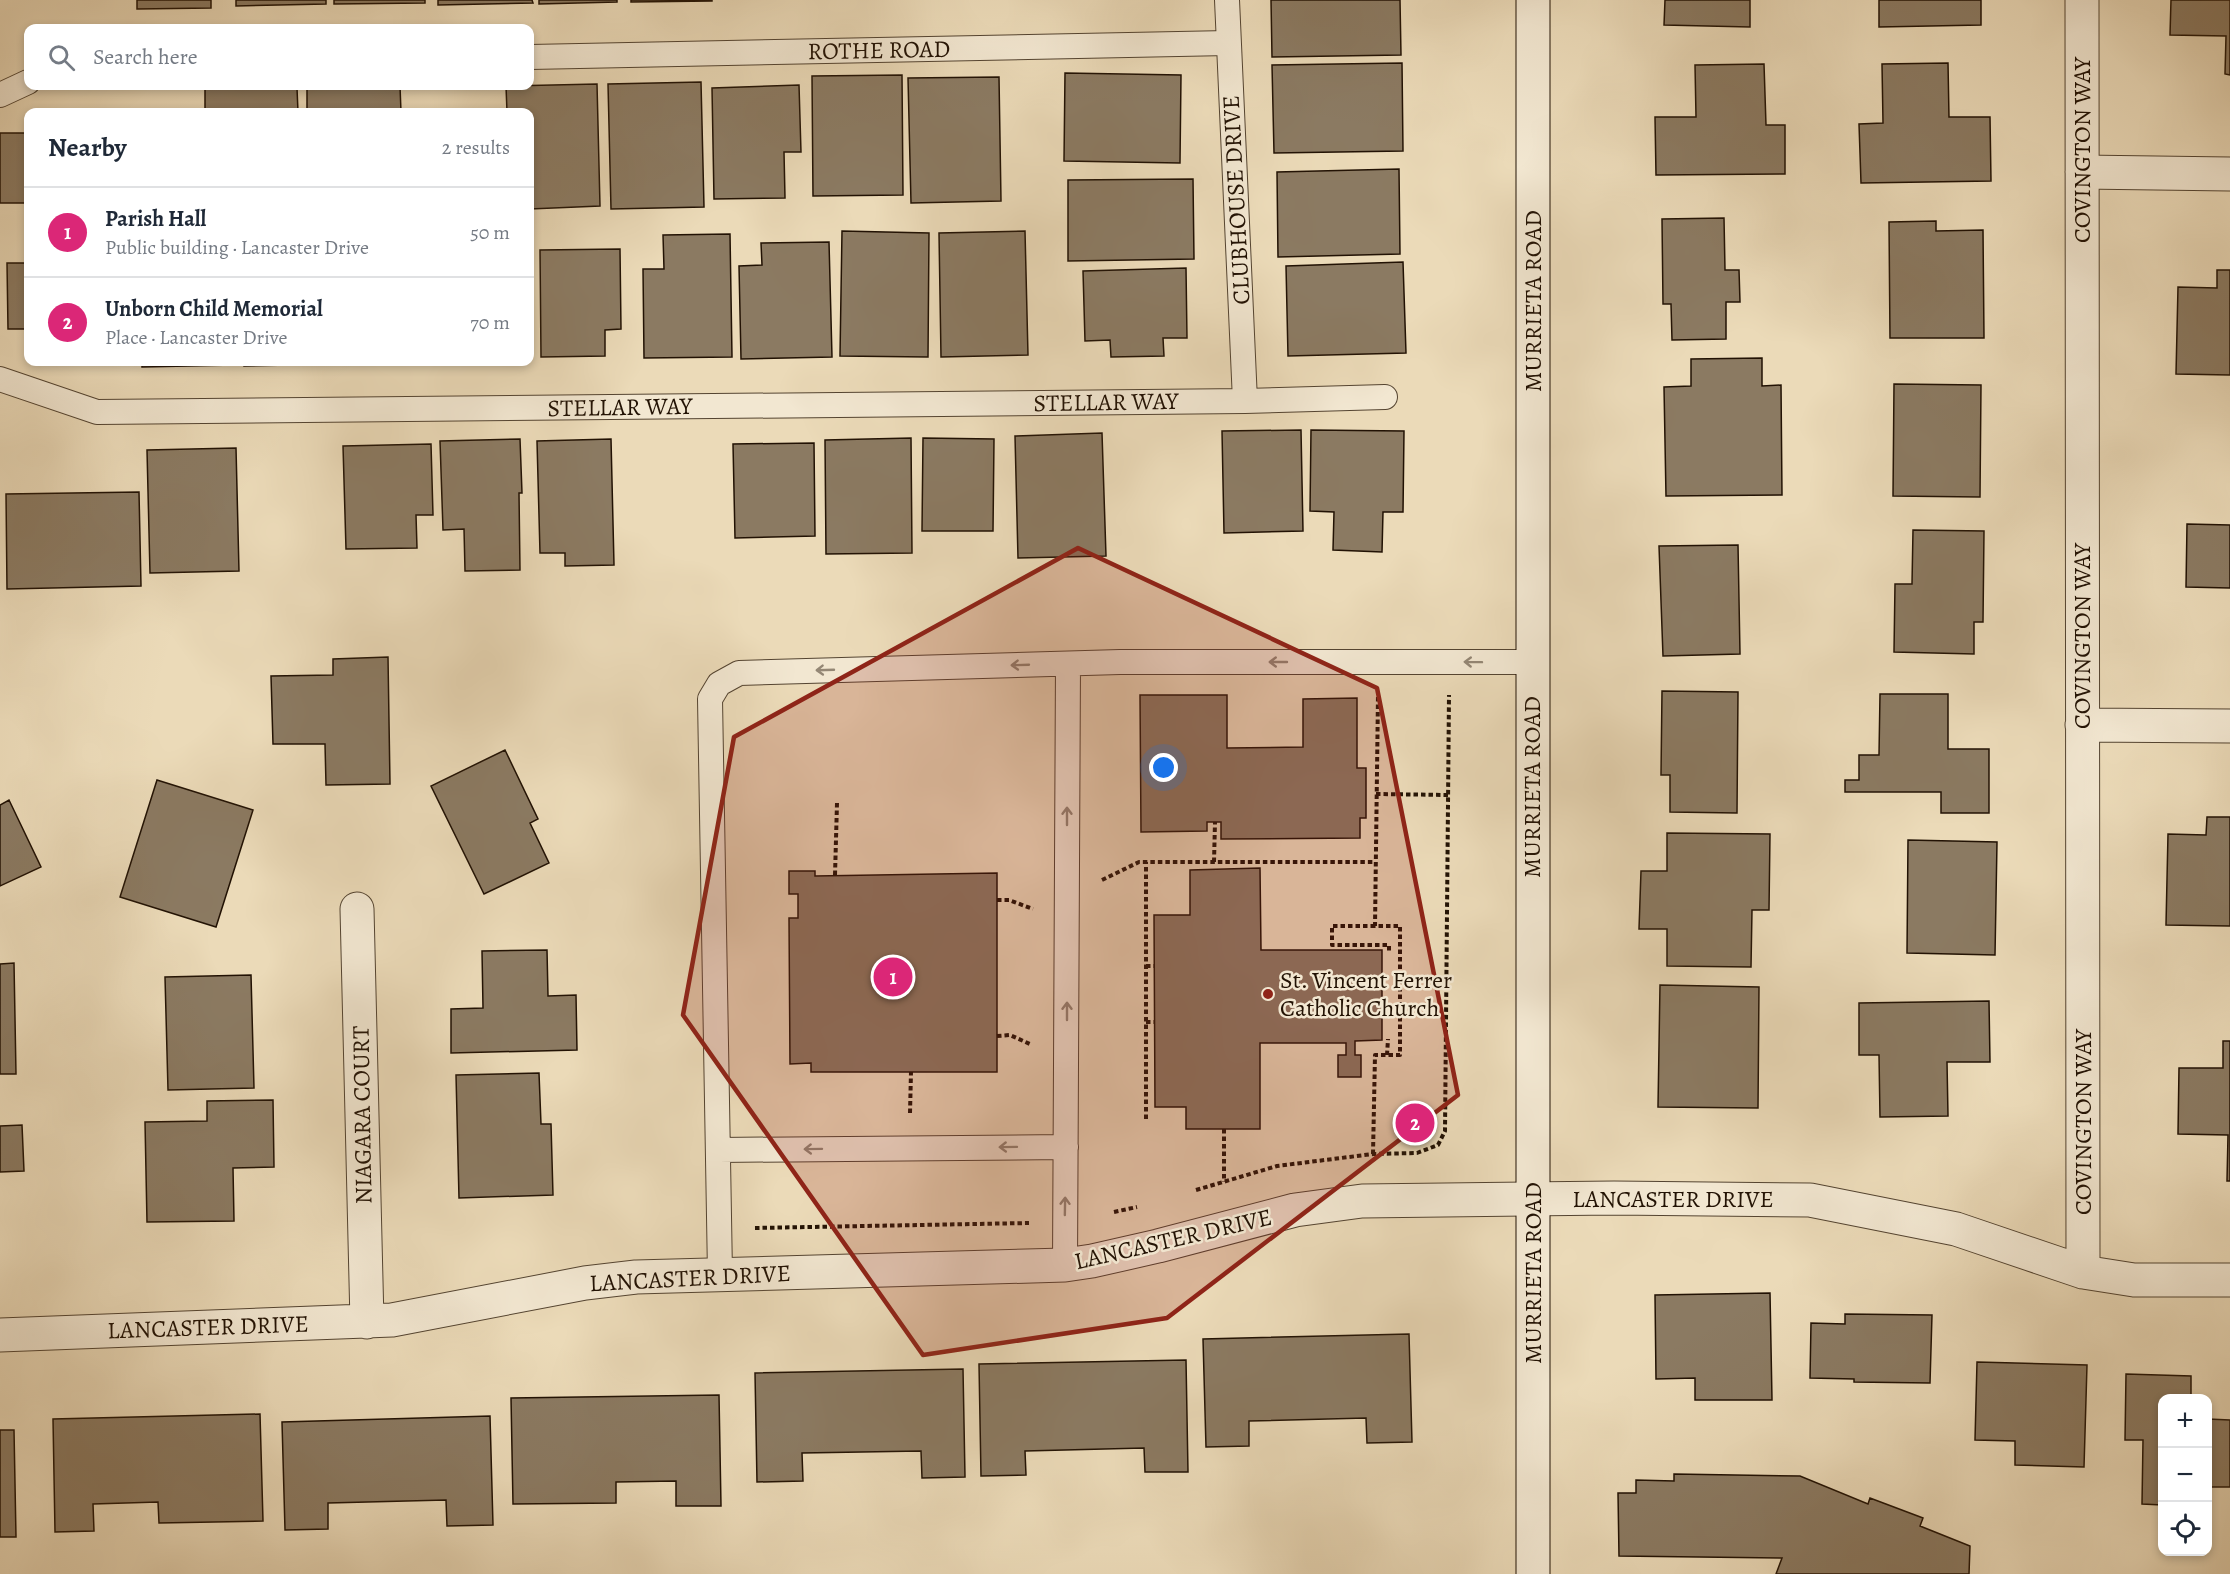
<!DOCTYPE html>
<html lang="en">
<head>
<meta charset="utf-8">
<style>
	:root { --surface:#fff; --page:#f2f2f3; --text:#1f2937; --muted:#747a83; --line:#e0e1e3; --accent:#db2777 }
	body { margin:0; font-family:Alegreya,serif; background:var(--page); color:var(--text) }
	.controls { position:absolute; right:18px; bottom:18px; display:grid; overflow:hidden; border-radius:12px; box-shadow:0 3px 9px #0003 }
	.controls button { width:54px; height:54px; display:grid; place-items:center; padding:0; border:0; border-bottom:2px solid var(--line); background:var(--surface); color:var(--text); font:30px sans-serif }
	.you { position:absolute; left:1164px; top:768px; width:21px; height:21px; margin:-15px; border:4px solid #fff; border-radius:50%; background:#1a73e8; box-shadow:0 0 0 9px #1a73e833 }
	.badge { display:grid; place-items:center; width:39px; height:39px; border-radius:50%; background:var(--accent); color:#fff; font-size:20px; font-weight:700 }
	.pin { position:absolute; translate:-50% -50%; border:3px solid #fff; box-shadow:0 2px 6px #0006 }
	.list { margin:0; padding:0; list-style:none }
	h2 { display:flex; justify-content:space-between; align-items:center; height:78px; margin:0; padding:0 24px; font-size:26px }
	h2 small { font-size:20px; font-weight:400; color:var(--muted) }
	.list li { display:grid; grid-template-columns:39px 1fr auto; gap:18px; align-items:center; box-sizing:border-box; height:90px; padding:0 24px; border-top:2px solid var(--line) }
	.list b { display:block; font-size:22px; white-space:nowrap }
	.list p { margin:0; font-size:20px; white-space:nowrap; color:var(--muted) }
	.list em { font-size:20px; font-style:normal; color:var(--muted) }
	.icon { flex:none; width:33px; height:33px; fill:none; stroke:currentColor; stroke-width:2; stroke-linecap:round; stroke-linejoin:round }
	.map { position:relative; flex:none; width:2230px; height:1574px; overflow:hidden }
	.search { position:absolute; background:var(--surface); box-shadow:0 3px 9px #0003; left:24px; top:24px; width:510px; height:66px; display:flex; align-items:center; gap:15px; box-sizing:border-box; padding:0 21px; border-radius:12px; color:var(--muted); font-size:22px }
	.panel { position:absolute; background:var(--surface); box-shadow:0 3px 9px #0003; left:24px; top:108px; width:510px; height:258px; border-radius:12px }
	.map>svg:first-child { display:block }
	.building { fill:#8b7a62; stroke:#221204; stroke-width:1.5 }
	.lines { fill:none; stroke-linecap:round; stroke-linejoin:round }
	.lane-casing { stroke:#544431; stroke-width:26 }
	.street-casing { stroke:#544431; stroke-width:35 }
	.secondary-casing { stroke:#221204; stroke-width:35 }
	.path { stroke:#221204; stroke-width:4; stroke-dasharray:4.5 3; stroke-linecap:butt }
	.lane { stroke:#f2e7d1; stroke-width:24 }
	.street { stroke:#f2e7d1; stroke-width:33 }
	.secondary { stroke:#f2e7d1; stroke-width:33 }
	.oneway { stroke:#948775 }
	.marked { fill:#8f2418; fill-opacity:0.2; stroke:#8f2418; stroke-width:4.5; stroke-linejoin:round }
	.poi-dot { fill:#8f2418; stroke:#f2e7d1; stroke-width:2 }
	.labels { text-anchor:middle; stroke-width:5; stroke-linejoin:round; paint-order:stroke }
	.street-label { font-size:24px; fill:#221204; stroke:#f2e7d1 }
	.poi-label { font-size:24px; fill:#221204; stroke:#f2e7d1; text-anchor:start }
</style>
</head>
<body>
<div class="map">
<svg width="2230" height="1574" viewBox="0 0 2230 1574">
	<rect width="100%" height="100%" fill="#ebdab8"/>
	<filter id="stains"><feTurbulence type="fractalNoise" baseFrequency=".00333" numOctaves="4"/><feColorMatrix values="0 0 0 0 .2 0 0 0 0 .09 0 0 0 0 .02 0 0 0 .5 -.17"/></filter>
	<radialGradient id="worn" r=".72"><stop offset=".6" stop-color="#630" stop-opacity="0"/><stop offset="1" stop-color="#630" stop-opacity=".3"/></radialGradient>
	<!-- building -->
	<path class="building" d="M137,0H211V8L137,9Z
		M236,0H326V4L236,6Z
		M334,0H425V3L334,4Z
		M438,0H532L533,3L438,5Z
		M539,0H617V2L539,4Z
		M631,0H712V1L631,2Z
		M1271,0H1400L1401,55L1272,57Z
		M1665,0H1750V27L1664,25Z
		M1879,0H1981V25L1879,27Z
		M2171,0H2230V75L2225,74L2226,36L2170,35Z
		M1402,63L1403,151L1274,153L1272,65Z
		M1948,63L1949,117H1990L1991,181L1861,183L1859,124L1883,123L1882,64Z
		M1764,64L1766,125H1785V174L1656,175L1655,117H1696L1695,65Z
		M1065,73L1181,75L1180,163L1064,161Z
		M902,75L903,195L813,196L812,76Z
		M999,77L1001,201L911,203L908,78Z
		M701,82L704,207L611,209L608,84Z
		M597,84L600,206L530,209V112H507L506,86Z
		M799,85L801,152H784L785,198L714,199L712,88Z
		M400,86L401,112H307V88Z
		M297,88L298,112H205V89Z
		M0,133H28V203H0Z
		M1399,169L1400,254L1278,257L1277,172Z
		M1193,179L1194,259L1068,261V180Z
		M1724,218L1725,270H1739L1740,302H1726V339L1672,340L1671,304H1663L1662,219Z
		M1936,221V231L1983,230L1984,338H1890L1889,222Z
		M842,231L929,233L928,357L840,356Z
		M1025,231L1028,355L941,357L939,233Z
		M730,234L732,357L644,358L643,269H664L663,235Z
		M829,242L832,357L741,359L739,266L762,265L761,243Z
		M620,249L621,329L605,330V356L541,357L540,250Z
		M1403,262L1406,353L1288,356L1286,266Z
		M7,263H28V329H8Z
		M1186,268L1187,338H1163L1164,356L1111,357L1110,340L1085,341L1083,271Z
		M2217,270H2230V375L2176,374L2178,287L2217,288Z
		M1762,358V386L1781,385L1782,495L1666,496L1664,387L1691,386V359Z
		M142,362H234V365L142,367Z
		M244,362H337V364L244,366Z
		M1894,384L1981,385L1980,497L1893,496Z
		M1301,430L1303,531L1224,533L1222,431Z
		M1311,430L1404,431L1403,512H1383L1382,552L1333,550L1334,512L1310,511Z
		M1102,433L1106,556L1018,558L1015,436Z
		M911,438L912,553L826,554L825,440Z
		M923,438L994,439L993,531H922Z
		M520,439L522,493H519L520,570L465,571L464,529L443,530L440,441Z
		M611,439L614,565L565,566V553H540L537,441Z
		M814,443L815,536L735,538L733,444Z
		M431,444L433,515H416L417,548L346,549L343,446Z
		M236,448L239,571L150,573L147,450Z
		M139,492L141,586L7,589L6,494Z
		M2187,524L2230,525V588L2186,587Z
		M1913,530L1984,531L1983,622H1974V654L1894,652L1895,584H1912Z
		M1738,545L1740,654L1663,656L1659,546Z
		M388,657L390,784L326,785L325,744H273L271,676L333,675V659Z
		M1662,691L1738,692L1737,813L1670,812V775H1661Z
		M1880,694H1948V749H1989V813H1941V792H1845V780H1859V755H1879Z
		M1140,695H1227V748L1303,747V699L1357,698V768H1366V818H1360V838L1221,839V822H1207V831L1141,832Z
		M505,750L538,819L530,823L549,863L484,894L431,786Z
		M157,780L253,810L216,927L120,897Z
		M9,800L41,867L0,886V805Z
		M2207,817H2230V926L2166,925L2168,834L2206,835Z
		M1667,833L1770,834L1769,910H1752L1751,967L1667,966V929H1639L1641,871H1667Z
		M1908,840L1997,842L1995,955L1907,953Z
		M1260,868L1261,950H1382V1040L1355,1041V1055H1361V1077H1338V1055H1346V1043H1260V1129H1186V1107H1155L1154,915H1190V870Z
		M789,871H815V876L997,873V1072H811V1063L790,1064L789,918H798V894H789Z
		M547,950L548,996L576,995L577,1050L451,1053V1009L483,1008L482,951Z
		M14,963L16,1074H0V964Z
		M251,975L254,1088L168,1090L165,977Z
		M1660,985L1759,987L1758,1108L1658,1107Z
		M1989,1001L1990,1062H1947L1948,1116L1880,1117L1879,1055H1859V1003Z
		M2223,1041H2230V1181H2227L2228,1135L2178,1134L2179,1068H2223Z
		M539,1073L541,1124H551L553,1195L459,1198L456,1075Z
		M273,1100L274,1167L233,1168L234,1221L147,1222L145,1122L207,1121V1101Z
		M22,1125L24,1171L0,1172V1126Z
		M1770,1293L1772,1400H1695V1378L1656,1379L1655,1295Z
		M1845,1314L1932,1315L1930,1383L1854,1382V1379L1810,1378L1811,1323L1845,1324Z
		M1409,1334L1412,1442L1367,1443L1366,1418L1249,1421V1446L1206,1447L1203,1339Z
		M1186,1360L1188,1472H1145L1144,1448L1025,1451L1026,1475L981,1476L979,1364Z
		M1977,1362L2087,1365L2084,1467L2015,1465V1441L1975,1440Z
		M963,1369L965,1477L922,1478L921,1451L802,1453L803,1481L757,1482L755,1373Z
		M2126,1374L2191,1376V1398H2162V1505L2142,1504L2143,1440H2125Z
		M719,1395L721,1506H676V1481L616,1482V1503L513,1504L511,1398Z
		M260,1414L263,1521L159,1523L158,1502L93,1504L94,1531L55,1532L53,1419Z
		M490,1416L493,1525L447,1526L446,1500L328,1503V1529L285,1530L282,1422Z
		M2208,1419L2230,1420V1487H2208Z
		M0,1430H14L16,1537H0Z
		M1674,1474L1800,1476L1868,1504L1870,1498L1923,1518L1920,1526L1970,1546L1969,1574H1776L1782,1558L1619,1556L1618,1493H1636V1480L1674,1481Z"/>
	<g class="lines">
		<!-- lane casing -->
		<g class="lane-casing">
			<path id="lane" d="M1227,0L1245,401
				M530,57L1228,43
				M0,95L28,82
				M0,379L97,412L1245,401L1385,397
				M719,1150L1066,1147
				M1065,1265L1068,664
				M720,1274L710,699L719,684L739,673L1120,662H1532"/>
		</g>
		<!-- street casing -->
		<g class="street-casing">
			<path id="street" d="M2082,0L2083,1272
				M2082,172L2230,174
				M2082,725L2230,726
				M357,909L367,1322
				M0,1335L392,1320L585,1283L636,1277L1065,1265L1092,1261L1158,1246L1295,1210L1362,1201L1614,1198L1810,1200L1956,1229L2083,1272L2134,1280H2230"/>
		</g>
		<!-- secondary casing -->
		<g class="secondary-casing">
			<path id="secondary" d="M1533,0V1574"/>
		</g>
		<!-- path -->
		<path class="path" d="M1376,794L1449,795
			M1214,862L1215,822
			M835,875L837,803
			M1102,880L1139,862H1375
			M997,900H1009L1033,909
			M1375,926H1332V945H1389V952
			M1146,966H1154
			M1146,1022H1154
			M997,1036L1010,1035L1030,1044
			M1387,1055L1388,1039
			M910,1113L911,1072
			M1146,1119V862
			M1224,1129V1182
			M1373,1154L1375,1055H1400V926H1375L1378,695
			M1196,1190L1277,1166L1373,1154L1417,1153L1438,1145L1445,1131L1449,695
			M1114,1212L1137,1207
			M755,1228L1029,1223"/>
		<!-- lane -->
		<use href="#lane" class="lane"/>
		<!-- street -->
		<use href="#street" class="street"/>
		<!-- secondary -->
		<use href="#secondary" class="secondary"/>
	</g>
	<!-- one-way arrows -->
	<defs><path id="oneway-shaft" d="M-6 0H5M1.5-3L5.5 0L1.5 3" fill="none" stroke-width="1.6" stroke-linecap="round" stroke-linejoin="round" transform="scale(1.5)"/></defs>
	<g class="oneway">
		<use href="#oneway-shaft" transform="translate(1278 662) rotate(180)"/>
		<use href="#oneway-shaft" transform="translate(1473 662) rotate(-179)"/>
		<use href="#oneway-shaft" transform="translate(1020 665) rotate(178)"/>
		<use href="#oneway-shaft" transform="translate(825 670) rotate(178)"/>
		<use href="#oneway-shaft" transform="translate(1067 816) rotate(-90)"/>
		<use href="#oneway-shaft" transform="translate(1067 1011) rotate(-90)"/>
		<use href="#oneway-shaft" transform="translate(1008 1147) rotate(179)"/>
		<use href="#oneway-shaft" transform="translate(813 1149) rotate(179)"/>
		<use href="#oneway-shaft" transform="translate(1065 1206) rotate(-89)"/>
	</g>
	<!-- marked area -->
	<path class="marked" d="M1078,548L1377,688L1458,1095L1167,1318L923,1355L683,1015L734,737Z"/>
	<!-- markers -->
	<circle class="poi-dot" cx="1268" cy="994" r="6"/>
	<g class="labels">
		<!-- street labels -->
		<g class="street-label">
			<text transform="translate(879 50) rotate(-1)" y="8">ROTHE ROAD</text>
			<text transform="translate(2082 150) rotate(-90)" y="8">COVINGTON WAY</text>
			<text transform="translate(1236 200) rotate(-93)" y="8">CLUBHOUSE DRIVE</text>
			<text transform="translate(1533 301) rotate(-90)" y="8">MURRIETA ROAD</text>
			<text transform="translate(1106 402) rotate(-1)" y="8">STELLAR WAY</text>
			<text transform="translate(620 407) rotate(-1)" y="8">STELLAR WAY</text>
			<text transform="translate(2082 636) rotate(-90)" y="8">COVINGTON WAY</text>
			<text transform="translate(1532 787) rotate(-90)" y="8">MURRIETA ROAD</text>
			<text transform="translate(362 1115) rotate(-91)" y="8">NIAGARA COURT</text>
			<text transform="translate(2083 1122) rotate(-90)" y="8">COVINGTON WAY</text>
			<text x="1673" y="1207">LANCASTER DRIVE</text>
			<text transform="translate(1173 1239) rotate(-13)" y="8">LANCASTER DRIVE</text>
			<text transform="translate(1533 1273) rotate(-90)" y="8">MURRIETA ROAD</text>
			<text transform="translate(690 1278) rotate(-3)" y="8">LANCASTER DRIVE</text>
			<text transform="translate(208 1327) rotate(-2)" y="8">LANCASTER DRIVE</text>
		</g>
		<!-- poi labels -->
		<g class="poi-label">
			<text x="1280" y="988">St. Vincent Ferrer<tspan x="1280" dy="28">Catholic Church</tspan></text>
		</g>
	</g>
	<rect width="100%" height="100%" filter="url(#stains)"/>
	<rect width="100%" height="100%" fill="url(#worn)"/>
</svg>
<div class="controls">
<button>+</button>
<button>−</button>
<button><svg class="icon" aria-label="locate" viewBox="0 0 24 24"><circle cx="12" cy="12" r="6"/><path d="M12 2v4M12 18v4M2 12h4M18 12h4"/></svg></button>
</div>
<div class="you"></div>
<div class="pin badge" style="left:893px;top:977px">1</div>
<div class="pin badge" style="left:1415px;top:1123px">2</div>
<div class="search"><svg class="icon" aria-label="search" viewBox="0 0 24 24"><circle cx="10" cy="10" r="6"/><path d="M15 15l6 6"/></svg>Search here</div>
<section class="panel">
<h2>Nearby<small>2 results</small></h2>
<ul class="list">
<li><span class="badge">1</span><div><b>Parish Hall</b><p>Public building · Lancaster Drive</p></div><em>50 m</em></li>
<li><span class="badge">2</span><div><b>Unborn Child Memorial</b><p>Place · Lancaster Drive</p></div><em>70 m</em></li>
</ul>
</section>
</div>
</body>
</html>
